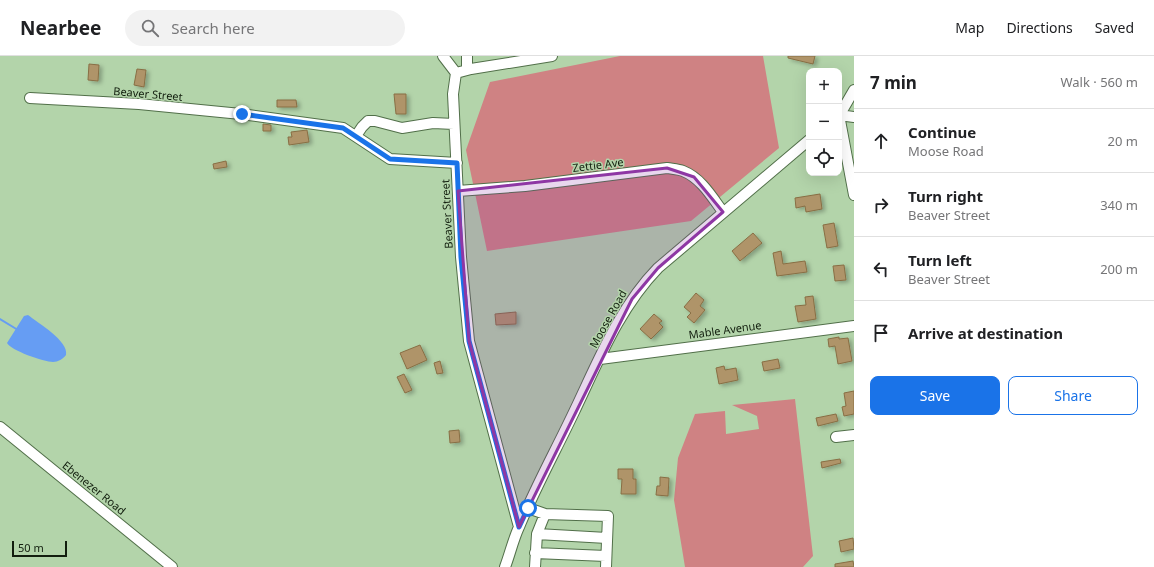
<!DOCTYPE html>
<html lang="en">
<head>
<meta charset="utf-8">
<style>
	:root { --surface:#fff; --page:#f2f2f2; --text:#202124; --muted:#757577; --line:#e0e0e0; --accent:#1a73e8 }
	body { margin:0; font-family:"Noto Sans",sans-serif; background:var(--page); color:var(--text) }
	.controls { position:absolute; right:12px; top:12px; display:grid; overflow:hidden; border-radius:8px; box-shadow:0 4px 16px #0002 }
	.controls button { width:36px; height:36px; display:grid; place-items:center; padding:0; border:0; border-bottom:1px solid var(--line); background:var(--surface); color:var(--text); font:20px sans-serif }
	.scale { position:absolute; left:12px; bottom:10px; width:55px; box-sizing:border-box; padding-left:4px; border:2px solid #121e0e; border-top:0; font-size:11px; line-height:14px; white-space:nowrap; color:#121e0e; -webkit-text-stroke:3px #b3d4aa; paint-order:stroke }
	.stop { position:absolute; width:12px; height:12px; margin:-9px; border:3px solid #1a73e8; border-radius:50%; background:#fff }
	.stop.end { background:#1a73e8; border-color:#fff; box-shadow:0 1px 4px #0008 }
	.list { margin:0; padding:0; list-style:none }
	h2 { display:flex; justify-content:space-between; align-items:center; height:52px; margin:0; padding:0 16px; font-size:17px }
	h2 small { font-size:13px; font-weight:400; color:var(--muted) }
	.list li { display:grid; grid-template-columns:26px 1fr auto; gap:12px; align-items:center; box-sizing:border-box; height:64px; padding:0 16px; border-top:1px solid var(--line) }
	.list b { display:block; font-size:15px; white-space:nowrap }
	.list p { margin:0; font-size:13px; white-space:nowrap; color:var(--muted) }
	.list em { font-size:13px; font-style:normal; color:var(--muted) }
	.actions { display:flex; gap:8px; padding:12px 16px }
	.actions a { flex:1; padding:9px 0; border:1px solid var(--accent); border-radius:8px; text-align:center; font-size:14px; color:var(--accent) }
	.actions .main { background:var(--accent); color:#fff }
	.icon { flex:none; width:22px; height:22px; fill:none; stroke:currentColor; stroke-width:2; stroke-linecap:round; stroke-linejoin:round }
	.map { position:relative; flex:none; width:854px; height:511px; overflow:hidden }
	header { display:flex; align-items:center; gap:24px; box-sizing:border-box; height:56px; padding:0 20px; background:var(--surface); border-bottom:1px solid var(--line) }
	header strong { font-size:19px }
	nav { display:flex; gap:22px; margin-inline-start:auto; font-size:14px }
	.search { width:280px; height:36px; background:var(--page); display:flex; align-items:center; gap:10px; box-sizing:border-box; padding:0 14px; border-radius:22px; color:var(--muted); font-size:15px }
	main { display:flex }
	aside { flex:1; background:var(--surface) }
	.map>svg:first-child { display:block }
	.green { fill:#cf8283 }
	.water { fill:#669df3 }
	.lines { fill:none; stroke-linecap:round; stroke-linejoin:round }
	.stream { stroke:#669df3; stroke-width:2 }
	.building { fill:#af9469; stroke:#886e44; filter:url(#shadow) }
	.minor-casing { stroke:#516f49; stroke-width:12 }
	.minor { stroke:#fff; stroke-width:10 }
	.route { stroke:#1a73e8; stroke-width:5 }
	.marked { fill:#8e37a4; fill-opacity:0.2; stroke:#8e37a4; stroke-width:3; stroke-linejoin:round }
	.labels { text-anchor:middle; stroke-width:3; stroke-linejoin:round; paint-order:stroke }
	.street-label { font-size:11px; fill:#121e0e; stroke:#b3d4aa }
</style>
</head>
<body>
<header>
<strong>Nearbee</strong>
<div class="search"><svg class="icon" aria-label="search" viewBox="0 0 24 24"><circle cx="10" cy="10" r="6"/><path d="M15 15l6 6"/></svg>Search here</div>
<nav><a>Map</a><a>Directions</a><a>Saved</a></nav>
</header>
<main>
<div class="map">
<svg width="854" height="511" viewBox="0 0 854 511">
	<defs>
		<filter id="shadow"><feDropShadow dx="3" dy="2" stdDeviation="2" flood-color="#0004"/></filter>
	</defs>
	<rect width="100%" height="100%" fill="#b3d4aa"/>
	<!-- green -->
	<path class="green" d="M620,0H763L779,92L691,165L487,195L466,94L490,26Z
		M795,343L813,500L803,511H685L674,444L678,402L695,358L725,355L726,378L759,373L757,360L732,349Z"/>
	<!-- water -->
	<path class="water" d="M28,259C38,267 69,285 66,299C63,303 58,306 53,306C44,306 10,294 7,287L24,260Z"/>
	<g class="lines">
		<!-- stream -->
		<path class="stream" d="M0,263L18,274"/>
	</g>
	<!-- building -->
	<path class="building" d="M788,0H815L813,8L788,2Z
		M89,8L99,9L98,25L88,24Z
		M137,13L146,14L144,31L134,29Z
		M394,38H406V58H396Z
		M277,44H296L297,51H277Z
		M263,68L271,69V75H263Z
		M307,74L309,86L289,89L288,81H292L291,76Z
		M226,105L227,111L214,113L213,108Z
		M820,138L822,153L806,156L805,150L796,152L795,142Z
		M834,167L838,190L827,192L823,169Z
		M753,177L762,187L740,205L732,195Z
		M781,195L783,208L805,205L807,216L777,220L773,197Z
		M844,209L846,224L835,225L833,210Z
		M696,237L704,244L700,250L705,254L694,267L687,261L691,257L684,251Z
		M813,240L816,263L798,266L795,250L806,249L805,241Z
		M516,256V268L496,269L495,258Z
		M654,258L662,265L659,267L663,271L651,283L640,273Z
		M839,281V283L848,282L852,305L838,308L835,290L829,291L828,283Z
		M420,289L427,304L407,313L400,297Z
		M778,303L780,312L764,315L762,306Z
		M440,305L443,317L437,318L434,307Z
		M724,310L725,314L736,312L738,324L719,328L716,312Z
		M404,318L412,334L405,337L397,321Z
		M854,335V358L844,360L842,351L846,350L844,337Z
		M836,358L838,365L818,370L816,362Z
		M459,374L460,386L450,387L449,375Z
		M840,403L841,407L822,412L821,406Z
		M618,413H633V423H636V438H621L622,423H618Z
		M660,421L669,422L668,440L656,439L657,430H660Z
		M853,482L854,493L841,496L839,485Z
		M853,505L854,511H835V508Z"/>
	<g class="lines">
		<!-- minor casing -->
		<g class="minor-casing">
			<path id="minor" d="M443,0L456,17
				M467,14V0
				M456,17L453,38L461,201L469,285L519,471
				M456,17L471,13L552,0
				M30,42L139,48L241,58L343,72L390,103L457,107
				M839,60L854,34
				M854,61L839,59L854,139
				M356,80L362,71L368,65H375L402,72L433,67L454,68
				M458,135L525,130L667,112C673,113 678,113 683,115C701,122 712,141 723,156
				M600,303L854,270
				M0,371L172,511
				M836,381L854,379
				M528,452L545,458L608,460L606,511
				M537,478L607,482
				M535,497L606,500
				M505,511C510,498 513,484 519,471C535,432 556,394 574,356C598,306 619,252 658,212L809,84
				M535,511L537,478L545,458"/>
		</g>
		<!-- minor -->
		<use href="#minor" class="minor"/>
	</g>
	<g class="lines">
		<!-- route -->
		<path class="route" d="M242,58L343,72L390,103L457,107L461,201L469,285L519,471L528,452"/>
	</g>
	<!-- marked area -->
	<path class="marked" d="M667,112L694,121L723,156L658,212L632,243L519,471L469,285L458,135Z"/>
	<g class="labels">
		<!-- street labels -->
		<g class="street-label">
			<text transform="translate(148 38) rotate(5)" y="4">Beaver Street</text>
			<text transform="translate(598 109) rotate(-7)" y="4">Zettie Ave</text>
			<text transform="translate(447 158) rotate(-93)" y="4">Beaver Street</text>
			<text transform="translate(608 263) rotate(-61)" y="4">Moose Road</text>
			<text transform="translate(725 274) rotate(-8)" y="4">Mable Avenue</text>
			<text transform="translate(94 432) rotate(39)" y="4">Ebenezer Road</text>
		</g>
	</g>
</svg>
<div class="controls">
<button>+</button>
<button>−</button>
<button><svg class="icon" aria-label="locate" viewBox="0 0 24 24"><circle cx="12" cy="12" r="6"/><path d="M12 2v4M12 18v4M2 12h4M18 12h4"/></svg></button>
</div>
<div class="scale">50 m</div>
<div class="stop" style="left:528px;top:452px"></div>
<div class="stop end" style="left:242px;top:58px"></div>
</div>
<aside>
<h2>7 min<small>Walk · 560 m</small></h2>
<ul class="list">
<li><svg class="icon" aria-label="ahead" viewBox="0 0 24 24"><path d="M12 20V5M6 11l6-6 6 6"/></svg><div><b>Continue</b><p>Moose Road</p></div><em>20 m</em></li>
<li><svg class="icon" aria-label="right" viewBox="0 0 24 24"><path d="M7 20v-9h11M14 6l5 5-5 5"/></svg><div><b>Turn right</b><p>Beaver Street</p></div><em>340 m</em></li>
<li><svg class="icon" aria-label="left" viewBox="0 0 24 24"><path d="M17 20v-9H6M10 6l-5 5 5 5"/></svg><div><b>Turn left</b><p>Beaver Street</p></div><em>200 m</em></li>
<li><svg class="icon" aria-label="arrive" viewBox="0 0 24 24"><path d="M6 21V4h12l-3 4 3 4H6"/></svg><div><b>Arrive at destination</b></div></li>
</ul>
<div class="actions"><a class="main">Save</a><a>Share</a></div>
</aside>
</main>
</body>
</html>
